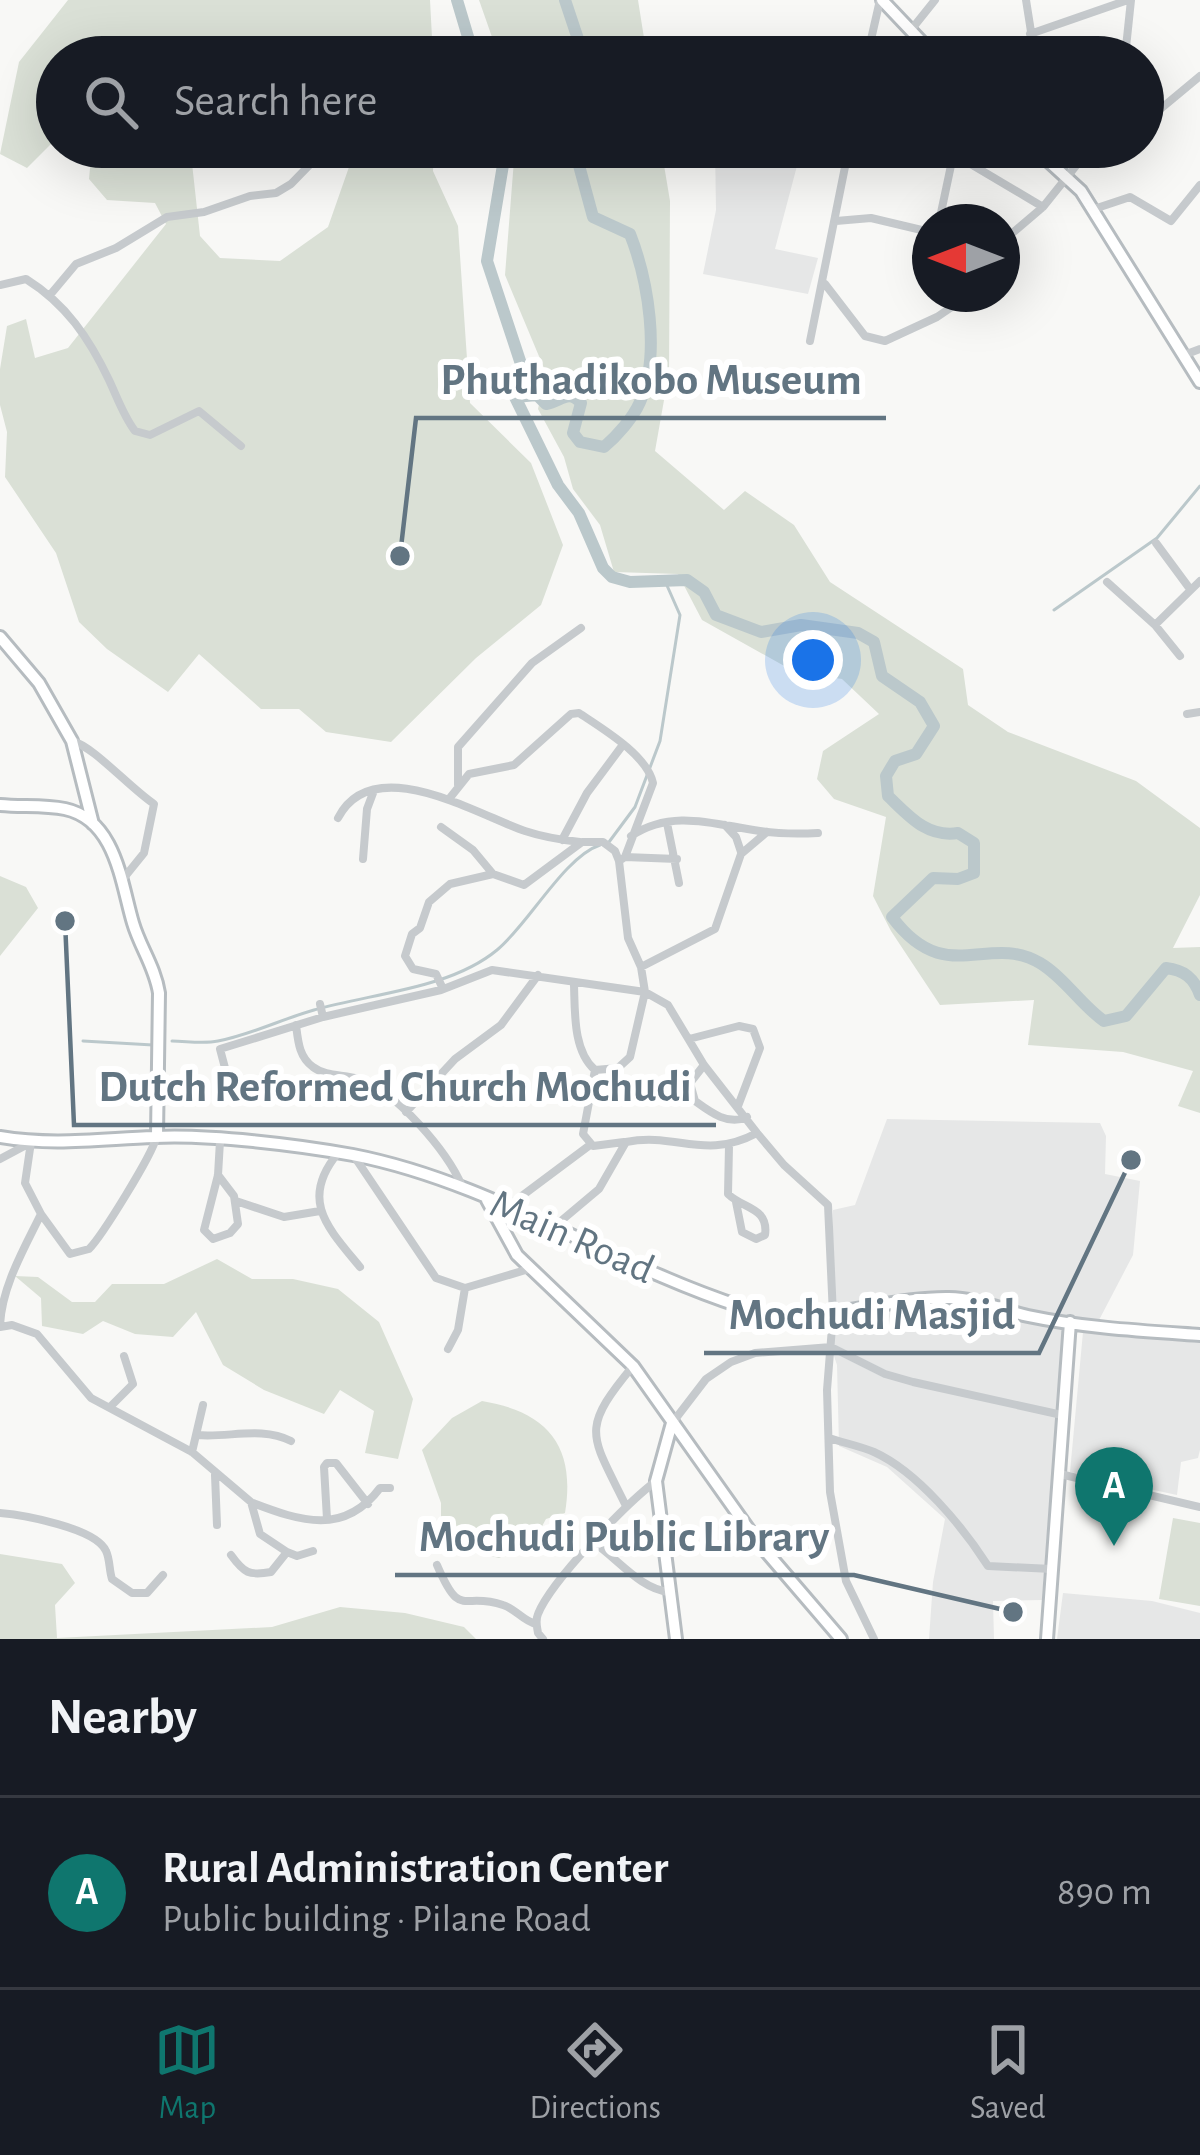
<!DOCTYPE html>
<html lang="en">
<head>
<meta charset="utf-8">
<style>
	:root { --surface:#171b24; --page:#242831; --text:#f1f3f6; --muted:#9ea1a6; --line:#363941; --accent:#0f766e }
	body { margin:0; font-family:"Alegreya Sans",sans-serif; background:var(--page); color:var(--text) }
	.compass { position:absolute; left:912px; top:204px; width:108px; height:108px; border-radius:50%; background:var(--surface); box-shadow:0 12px 48px #0002; rotate:270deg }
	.you { position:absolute; left:813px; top:660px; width:42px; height:42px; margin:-30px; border:9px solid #fff; border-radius:50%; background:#1a73e8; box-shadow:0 0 0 18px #1a73e833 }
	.badge { display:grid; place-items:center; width:78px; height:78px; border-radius:50%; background:var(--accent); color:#fff; font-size:39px; font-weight:700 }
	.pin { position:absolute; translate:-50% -99px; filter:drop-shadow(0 3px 6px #0008) }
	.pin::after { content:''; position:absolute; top:63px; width:42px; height:36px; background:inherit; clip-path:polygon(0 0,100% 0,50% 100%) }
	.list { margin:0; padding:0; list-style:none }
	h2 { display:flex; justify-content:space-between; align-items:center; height:156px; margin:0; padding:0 48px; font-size:51px }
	h2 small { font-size:39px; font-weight:400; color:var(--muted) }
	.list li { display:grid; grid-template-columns:78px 1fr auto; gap:36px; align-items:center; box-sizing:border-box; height:192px; padding:0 48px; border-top:3px solid var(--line) }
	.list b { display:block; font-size:45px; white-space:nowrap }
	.list p { margin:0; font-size:39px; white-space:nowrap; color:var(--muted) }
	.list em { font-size:39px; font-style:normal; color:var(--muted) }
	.icon { flex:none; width:66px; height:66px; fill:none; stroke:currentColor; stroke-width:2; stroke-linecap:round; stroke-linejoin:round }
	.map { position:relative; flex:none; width:1200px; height:1639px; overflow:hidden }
	.search { position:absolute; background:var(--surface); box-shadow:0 12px 48px #0002; left:36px; right:36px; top:36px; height:132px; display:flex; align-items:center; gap:30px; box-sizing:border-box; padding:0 42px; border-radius:66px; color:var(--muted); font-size:45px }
	.sheet { height:348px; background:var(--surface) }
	nav { display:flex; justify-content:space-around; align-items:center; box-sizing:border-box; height:168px; border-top:3px solid var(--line); background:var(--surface); font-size:33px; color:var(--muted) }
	nav a { display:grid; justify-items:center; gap:6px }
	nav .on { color:var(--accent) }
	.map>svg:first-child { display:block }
	.built { fill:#e6e7e7 }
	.green { fill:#dae0d6 }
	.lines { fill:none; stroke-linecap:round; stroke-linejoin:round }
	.stream { stroke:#bbc8cb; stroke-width:3 }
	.river { stroke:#bbc8cb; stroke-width:12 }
	.secondary-casing { stroke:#b6bcc0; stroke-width:16 }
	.street { stroke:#c6cacd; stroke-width:8 }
	.secondary { stroke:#fff; stroke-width:10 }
	.labels { text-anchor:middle; stroke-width:12; stroke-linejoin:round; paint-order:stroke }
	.street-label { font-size:42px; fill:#627582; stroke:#fff }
	.leader { fill:none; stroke:#627582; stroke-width:4.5 }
	.callout-dot { fill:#627582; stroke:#fff; stroke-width:4.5 }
	.callout-label { font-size:45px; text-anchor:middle; font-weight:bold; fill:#627582; stroke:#fff; stroke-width:12; stroke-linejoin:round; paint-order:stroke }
</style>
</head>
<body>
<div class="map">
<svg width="1200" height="1639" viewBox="0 0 1200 1639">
	<rect width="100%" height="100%" fill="#f8f8f6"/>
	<!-- built -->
	<path class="built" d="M715,147H802L775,249L818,258L808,294L703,274L716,210Z
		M887,1119L1100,1123L1106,1136L1105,1174L1140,1181L1133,1255L1098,1322L1064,1318L1042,1600L993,1601L994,1639H929L933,1582L945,1519L887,1467L839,1446L837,1365L831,1347L833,1210L855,1205Z
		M1083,1332L1200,1343V1450L1198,1458L1181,1462L1177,1495L1070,1472Z
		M1063,1593L1152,1601L1200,1613V1639H1057Z"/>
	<!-- green -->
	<path class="green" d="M68,0H430L433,57H57V144L52,143L27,168L0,154L19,62Z
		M479,0H638L647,57H499Z
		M64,147H198L191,154L200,236L220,258L280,261L328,227L356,147H434L433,171L458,226L470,403L531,463L563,545L541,605L476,658L391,742L326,732L299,709H261L199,654L168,692L107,649L79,622L56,553L5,477L7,432L0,405V369L7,326L26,319L35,358L68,348L166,224L155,203L107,200L89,179L91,157Z
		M515,147H661L670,201L669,372L655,451L724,510L745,491L794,525L830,582L963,669L968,705L1008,732L1136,781L1200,828V895L1173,948L1200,947V1113L1178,1106L1193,1071L1123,1052L1028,1045L1034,1000L940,1005L891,931L873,896L886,817L834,799L817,779L823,751L879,714L842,679L795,672L702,620L678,574L614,572L600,525L573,489L564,457L538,409L546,373L505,275Z
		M0,876L26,887L38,908L0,956Z
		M217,1259L252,1279H293L338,1289L379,1322L413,1399L398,1459L365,1453L374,1411L340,1390L324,1414L264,1390L223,1365L196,1312L173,1337L135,1334L103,1321L83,1334L42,1326L41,1298L15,1276L38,1277L72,1302H95L112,1284H164Z
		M482,1401C548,1412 576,1446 565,1513L546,1519L534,1541L499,1558L467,1550L441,1521V1503L422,1450L452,1418Z
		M1173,1518L1200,1523V1606L1159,1599Z
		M0,1554L62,1564L75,1583L55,1605L57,1638L272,1627L340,1607L405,1613L464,1627L476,1639H0Z"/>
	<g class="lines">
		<!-- stream -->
		<path class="stream" d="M1054,610L1157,538L1200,486
			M609,842L635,807L660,741L680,615L665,581
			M83,1041L153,1045
			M172,1041C186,1041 203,1044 218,1041C250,1035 282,1019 314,1010C373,993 450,989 497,950C528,925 564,857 600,845"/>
		<!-- river -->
		<path class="river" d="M457,0L474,57
			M565,0L584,57
			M506,147L487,261L522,367L515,397
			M574,147L593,217L630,234C648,280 661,355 640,402C633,418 617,436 604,447L580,442L573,433L581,403C568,389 562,401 546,404L537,395L515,397L558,485L579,513L603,568L612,577L630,582L687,580L704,592L716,615L761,632L801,625L858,633L874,642L882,676L920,702L934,726L916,754L895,761L886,776L888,796C909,816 927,838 958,833L974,843V873L958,879L933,878L892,917C946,989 987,932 1040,963C1065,978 1081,1005 1104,1021L1126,1016L1166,968C1184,970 1194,978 1200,995"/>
		<!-- secondary casing -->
		<g class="secondary-casing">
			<path id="secondary" d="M882,0L936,57
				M1033,147L1081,191L1200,382
				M0,637L39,683L72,741L93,824
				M0,805C21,807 44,805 65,809C116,820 121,883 133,923C140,947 155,967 159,993L157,1136
				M0,1137C53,1146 101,1139 154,1137C208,1134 299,1145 353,1155C492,1182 609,1264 742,1307C812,1330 879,1297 949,1298C976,1298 1002,1310 1028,1316C1085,1328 1143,1331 1200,1335
				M487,1200L517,1255L633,1366L757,1541L841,1639
				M672,1423L656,1481L676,1639
				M1047,1639L1070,1322"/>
		</g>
		<!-- street -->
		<path class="street" d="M1026,0L1035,57
			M911,30L935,0
			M1030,34L1128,0
			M867,57L880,0
			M1125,57L1131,0
			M1143,118L1158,111L1200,76
			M942,147L1043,207
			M1049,159L1051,147
			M1094,209L1130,197L1171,221L1200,185
			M836,221L871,218L930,232
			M939,222L953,156
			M1002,242L1043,207L1091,147
			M825,284L865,336L885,341L937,317L971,294
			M0,285L26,279C66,304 89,338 109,380C117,397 124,417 135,431L150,435L199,411L241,446
			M50,295L76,264L116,248L167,217L204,212L250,196L276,193L291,184L325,149
			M810,341L849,147
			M1184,355L1200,349
			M1156,543L1190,589
			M1107,582L1155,625
			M1180,656L1155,625L1200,581
			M1187,714L1200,712
			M72,741C93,746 130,788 154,804L144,853L123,879
			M458,785V747L532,663L581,628
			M449,799L469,774L514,765L571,714L579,713C603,729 647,755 653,783L625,857L619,861
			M338,818C373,750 478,815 525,831C543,837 562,840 580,842
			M667,823L679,883
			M725,825L736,837L741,852
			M441,827L473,850L493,874
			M631,836C673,808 716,825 760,831C780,834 798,834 818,833
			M562,840L587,793L622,746
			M625,857L677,859
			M363,859L367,809L373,793
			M641,967L715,929L741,854L767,832
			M443,989L436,974L413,969L405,956L412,934L420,928L429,902L450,884L493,874L524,885L582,842H603L615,851L619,861L628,938L641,967L645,992L630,1057L618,1068L595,1070C573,1051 575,1012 574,985
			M320,1004L323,1017
			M296,1025C298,1041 299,1057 313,1067C326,1077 344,1074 359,1079C396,1091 447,1151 462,1186
			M689,1039L739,1026L753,1029L760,1048L738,1106
			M704,1065L690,1083L695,1101C710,1112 728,1126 747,1117
			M595,1070L583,1134L593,1146L624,1142
			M225,1096L229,1083L220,1049L323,1017L441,990L492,970L645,992L668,1005L704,1065L757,1133L784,1165L828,1205L833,1315L827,1390L830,1492L846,1581L874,1639
			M406,1112L455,1059L501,1025L538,975
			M729,1146L728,1194C743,1209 769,1207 765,1235L756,1239L742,1232L736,1202
			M338,1153C299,1200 328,1228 360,1267
			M354,1156L436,1278L465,1288
			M0,1159L30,1143
			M218,1175L234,1196L238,1224L230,1233L213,1239L204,1230L218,1175L220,1141
			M236,1201L284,1217L320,1211
			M507,1207L590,1145
			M41,1214L70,1254L89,1249C102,1236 152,1155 156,1138
			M555,1226L599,1189L626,1142C677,1132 704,1161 757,1133
			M0,1325C2,1286 24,1249 41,1214L25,1183L31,1142
			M0,1327L12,1325L37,1334L91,1398L192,1452L251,1502L260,1534L287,1552L271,1572C249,1576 244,1573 231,1555
			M448,1349L458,1330L465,1288L529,1269
			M110,1407L133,1384L124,1356
			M673,1422L706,1379L731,1362L755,1353L831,1347L885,1374L913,1382L1062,1415
			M197,1435C229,1438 261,1426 291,1441
			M829,1438C844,1443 860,1446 874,1452C918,1472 963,1527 988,1566L1052,1569
			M192,1452L203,1405
			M1060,1474L1200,1507
			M215,1475L217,1525
			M253,1503C300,1521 344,1536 380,1488H390
			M626,1506C591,1434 579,1431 633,1366
			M0,1513C23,1515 96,1528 106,1551C110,1559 109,1570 112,1579L132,1593H147L163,1575
			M327,1519L324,1467L327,1463H336L368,1504
			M593,1542C618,1559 640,1589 669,1592
			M287,1552L297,1556L313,1551
			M437,1565C461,1621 462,1591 503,1605C516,1609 523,1621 536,1624
			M543,1639L538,1633C537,1626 535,1621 538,1614C551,1581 626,1504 656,1481"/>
		<!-- secondary -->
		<use href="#secondary" class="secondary"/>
	</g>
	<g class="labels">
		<!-- street labels -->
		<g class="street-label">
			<text transform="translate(573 1235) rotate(24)" y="15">Main Road</text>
		</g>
	</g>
	<!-- callouts -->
	<path class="leader" d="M400 556L416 418H886M65 921L74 1125H716M1131 1160L1039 1353H704M1013 1612L854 1575H395"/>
	<g class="callout-dot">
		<circle cx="400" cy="556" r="12"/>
		<circle cx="65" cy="921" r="12"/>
		<circle cx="1131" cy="1160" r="12"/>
		<circle cx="1013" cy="1612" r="12"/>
	</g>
	<g class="callout-label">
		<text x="651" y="394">Phuthadikobo Museum</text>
		<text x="395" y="1101">Dutch Reformed Church Mochudi</text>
		<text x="872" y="1329">Mochudi Masjid</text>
		<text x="624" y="1551">Mochudi Public Library</text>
	</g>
</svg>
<svg class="compass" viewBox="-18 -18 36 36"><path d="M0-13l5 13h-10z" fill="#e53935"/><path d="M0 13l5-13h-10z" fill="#9ea1a6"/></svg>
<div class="you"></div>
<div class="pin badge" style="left:1114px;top:1546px">A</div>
<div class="search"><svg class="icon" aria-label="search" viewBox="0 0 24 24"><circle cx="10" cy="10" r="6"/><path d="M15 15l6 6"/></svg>Search here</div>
</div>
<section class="sheet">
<h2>Nearby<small></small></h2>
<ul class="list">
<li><span class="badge">A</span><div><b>Rural Administration Center</b><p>Public building · Pilane Road</p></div><em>890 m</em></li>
</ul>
</section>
<nav>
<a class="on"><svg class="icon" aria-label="map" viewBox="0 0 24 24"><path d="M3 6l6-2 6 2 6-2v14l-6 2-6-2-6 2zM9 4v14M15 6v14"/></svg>Map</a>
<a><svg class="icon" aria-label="directions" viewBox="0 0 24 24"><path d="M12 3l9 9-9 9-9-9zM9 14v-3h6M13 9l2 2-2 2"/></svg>Directions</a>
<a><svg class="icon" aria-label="saved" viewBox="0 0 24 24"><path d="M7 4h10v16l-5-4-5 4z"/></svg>Saved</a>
</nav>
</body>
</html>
